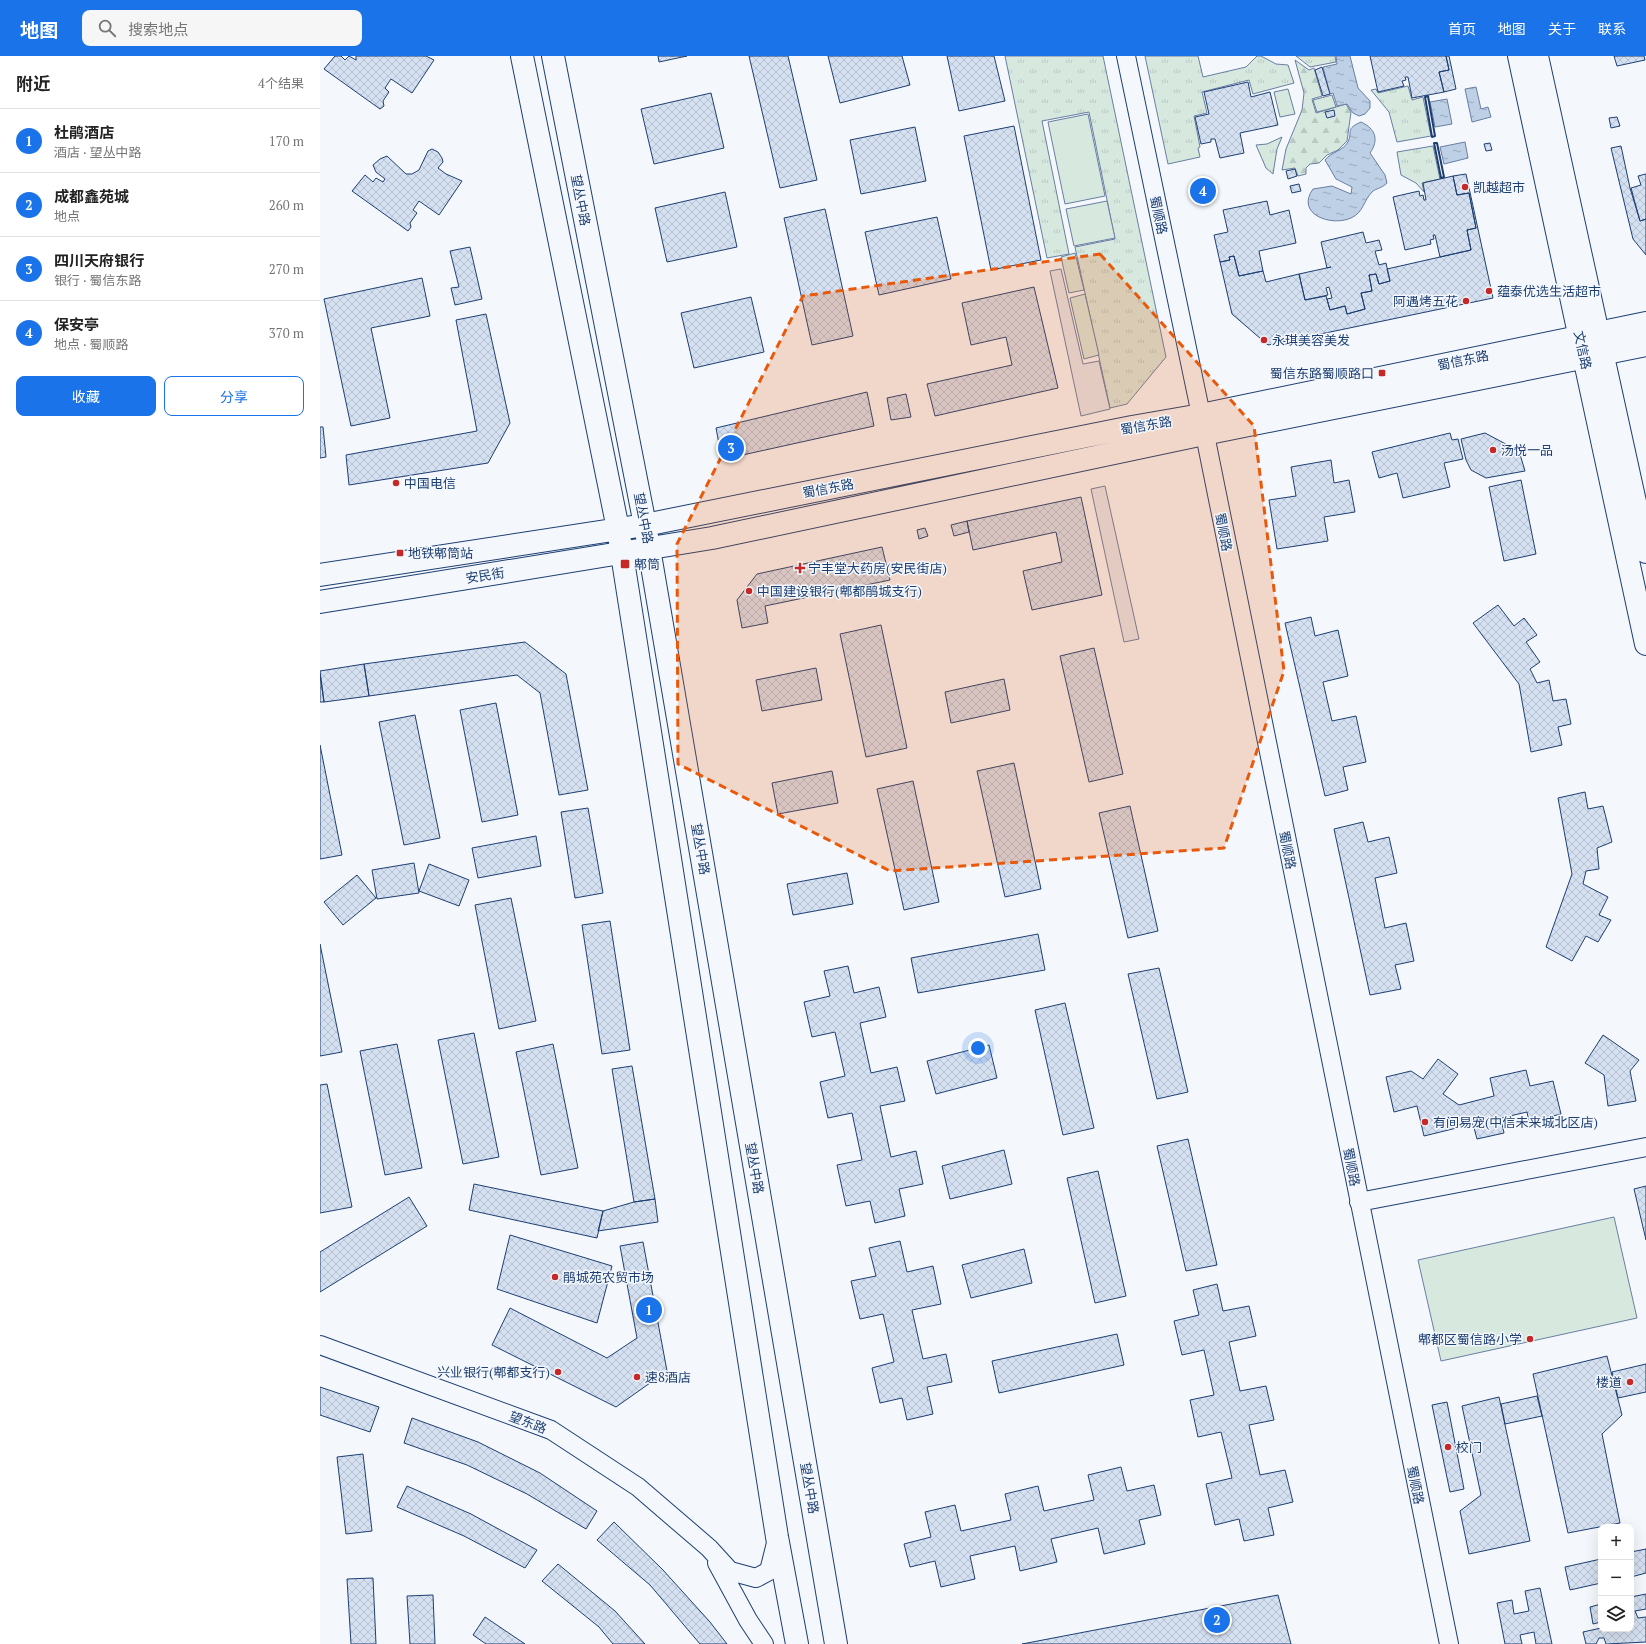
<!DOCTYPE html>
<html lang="zh">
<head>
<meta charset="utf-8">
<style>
	:root { --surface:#fff; --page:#f6f6f6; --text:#222; --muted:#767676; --line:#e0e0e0; --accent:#1a73e8 }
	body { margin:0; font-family:"PT Serif","Noto Sans SC",serif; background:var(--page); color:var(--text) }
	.controls { position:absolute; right:12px; bottom:12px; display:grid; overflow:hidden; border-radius:8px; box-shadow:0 4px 16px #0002 }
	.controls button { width:36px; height:36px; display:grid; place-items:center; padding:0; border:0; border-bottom:1px solid var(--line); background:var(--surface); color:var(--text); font:20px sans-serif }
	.you { position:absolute; left:658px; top:992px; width:14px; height:14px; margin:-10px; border:3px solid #fff; border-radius:50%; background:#1a73e8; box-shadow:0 0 0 6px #1a73e833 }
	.badge { display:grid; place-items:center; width:26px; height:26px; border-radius:50%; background:var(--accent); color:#fff; font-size:13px; font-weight:700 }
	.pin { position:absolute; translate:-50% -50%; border:2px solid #fff; box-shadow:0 1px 4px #0006 }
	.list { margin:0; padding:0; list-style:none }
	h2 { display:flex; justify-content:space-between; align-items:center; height:52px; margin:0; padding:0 16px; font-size:17px }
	h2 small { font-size:13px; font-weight:400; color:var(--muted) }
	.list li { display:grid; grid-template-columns:26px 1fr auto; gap:12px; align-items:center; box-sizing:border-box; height:64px; padding:0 16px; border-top:1px solid var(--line) }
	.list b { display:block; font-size:15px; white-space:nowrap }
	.list p { margin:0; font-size:13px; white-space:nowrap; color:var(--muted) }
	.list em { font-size:13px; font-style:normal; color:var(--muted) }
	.actions { display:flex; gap:8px; padding:12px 16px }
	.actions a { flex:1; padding:9px 0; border:1px solid var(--accent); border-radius:8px; text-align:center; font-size:14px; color:var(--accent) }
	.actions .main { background:var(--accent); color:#fff }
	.icon { flex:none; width:22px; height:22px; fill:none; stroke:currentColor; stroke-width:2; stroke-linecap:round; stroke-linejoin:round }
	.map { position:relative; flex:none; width:1326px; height:1588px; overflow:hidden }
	header { display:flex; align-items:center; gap:24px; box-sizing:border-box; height:56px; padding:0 20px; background:var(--accent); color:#fff }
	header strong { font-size:19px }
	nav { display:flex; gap:22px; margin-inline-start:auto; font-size:14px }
	.search { width:280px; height:36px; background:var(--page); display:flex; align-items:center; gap:10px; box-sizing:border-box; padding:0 14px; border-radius:8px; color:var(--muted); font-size:15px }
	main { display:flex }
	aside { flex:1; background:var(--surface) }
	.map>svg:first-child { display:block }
	.grass { fill:url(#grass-tufts); stroke:#687fa3 }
	.forest { fill:url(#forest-firs); stroke:#687fa3 }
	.garden { fill:#d7e8df; stroke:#687fa3 }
	.parking { fill:#e3e8f0; stroke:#687fa3 }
	.water { fill:url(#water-ripples); stroke:#687fa3 }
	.building { fill:url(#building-cross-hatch); stroke:#1d3f73 }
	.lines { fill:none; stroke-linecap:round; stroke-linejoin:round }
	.minor-casing { stroke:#1d3f73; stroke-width:20 }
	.major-casing { stroke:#1d3f73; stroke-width:24 }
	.minor { stroke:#f4f7fb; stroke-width:18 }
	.major { stroke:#f4f7fb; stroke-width:22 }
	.wall { stroke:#1d3f73; stroke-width:2 }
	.marked { fill:#e8590c; fill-opacity:0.2; stroke:#e8590c; stroke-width:3; stroke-dasharray:8 5; stroke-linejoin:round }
	.poi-dot { fill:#c62828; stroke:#f4f7fb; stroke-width:1.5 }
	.labels { text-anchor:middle; stroke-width:3; stroke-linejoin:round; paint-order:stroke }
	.poi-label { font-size:13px; fill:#1d3f73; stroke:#f4f7fb; text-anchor:start }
	.street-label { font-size:13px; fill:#1d3f73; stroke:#f4f7fb }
</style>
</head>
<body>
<header>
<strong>地图</strong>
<div class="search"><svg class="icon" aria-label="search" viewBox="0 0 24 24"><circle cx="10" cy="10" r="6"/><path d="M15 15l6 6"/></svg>搜索地点</div>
<nav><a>首页</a><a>地图</a><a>关于</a><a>联系</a></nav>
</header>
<main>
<aside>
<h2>附近<small>4个结果</small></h2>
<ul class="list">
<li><span class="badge">1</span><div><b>杜鹃酒店</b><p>酒店 · 望丛中路</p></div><em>170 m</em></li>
<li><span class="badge">2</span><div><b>成都鑫苑城</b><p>地点</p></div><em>260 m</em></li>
<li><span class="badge">3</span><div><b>四川天府银行</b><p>银行 · 蜀信东路</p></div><em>270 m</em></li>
<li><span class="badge">4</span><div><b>保安亭</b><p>地点 · 蜀顺路</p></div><em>370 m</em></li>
</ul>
<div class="actions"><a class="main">收藏</a><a>分享</a></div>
</aside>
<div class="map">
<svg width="1326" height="1588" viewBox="0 0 1326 1588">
	<defs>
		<pattern id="grass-tufts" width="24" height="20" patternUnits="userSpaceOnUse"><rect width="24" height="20" fill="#d7e8df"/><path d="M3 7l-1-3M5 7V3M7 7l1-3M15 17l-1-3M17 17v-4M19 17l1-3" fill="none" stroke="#b8c8c3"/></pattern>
		<pattern id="forest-firs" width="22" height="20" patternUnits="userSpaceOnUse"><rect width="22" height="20" fill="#d7e8df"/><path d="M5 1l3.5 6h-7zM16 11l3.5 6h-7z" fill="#b8c8c3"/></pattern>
		<pattern id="water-ripples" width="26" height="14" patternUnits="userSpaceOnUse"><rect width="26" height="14" fill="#bed0e5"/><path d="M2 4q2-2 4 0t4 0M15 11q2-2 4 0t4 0" fill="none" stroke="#9aaabe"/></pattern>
		<pattern id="building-cross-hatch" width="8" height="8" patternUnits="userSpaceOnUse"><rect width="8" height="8" fill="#d5e0f0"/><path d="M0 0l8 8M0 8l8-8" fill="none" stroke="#b6c1d1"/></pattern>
	</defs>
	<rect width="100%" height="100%" fill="#f4f7fb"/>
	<!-- grass -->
	<path class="grass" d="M685,0H783L846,301L807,348L790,352L755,191L795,183L769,56L722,65L749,198L727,202Z
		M825,0H878L883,21L926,11L937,0H941L956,8L968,9L974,27L933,38L929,24L882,36L887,57L874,60L880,91L878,92L880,101L848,108Z
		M976,0H1015L1016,6L990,11Z
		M1088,30L1092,44L1103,41L1111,80L1077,86L1069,56L1051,34L1056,33L1058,37Z
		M962,81L957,93L953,118L946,112L936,89L947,88Z
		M1113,90L1120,123L1102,127L1104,136L1096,127L1081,119L1077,96Z"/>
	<!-- forest -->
	<path class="forest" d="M975,4L989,14L994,12L1002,40L992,43L996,57L1026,48L1031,56L1027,85L1018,94L1007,99L999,107L990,108L986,112V118L978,120L975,112L962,114L966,93L982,54L984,37Z"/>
	<!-- garden -->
	<path class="garden" d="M968,33L975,58L960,61L954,36Z
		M1012,39L1016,51L997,56L993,44Z
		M768,58L785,140L745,148L728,66Z
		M787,145L795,182L754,190L746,153Z
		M755,197L764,234L749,237L741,201Z
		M765,238L779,299L764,303L750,242Z
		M1294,1161L1317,1262L1121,1305L1098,1204Z"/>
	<!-- parking -->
	<path class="parking" d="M741,213L763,308L779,305L790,353L761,360L730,215Z
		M785,430L819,583L804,586L771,433Z"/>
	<!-- water -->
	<path class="water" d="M1016,0H1030L1038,32L1050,45V52L1045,58L1039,60L1033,57L1027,48L1017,50L1013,37L1010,38L1003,11L1017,8Z
		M1156,31L1161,53L1168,51L1171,61L1152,66L1145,33Z
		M1127,43L1132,68L1115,71L1110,46Z
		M1041,66C1056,73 1059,84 1050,97L1065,119L1067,127C1061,133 1056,132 1052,136C1043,145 1044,156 1031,162C1011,171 975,158 993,133L1012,130L1031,138L1032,131L1016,123L1005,104C1011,96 1023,95 1028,86C1033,75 1025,73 1041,66Z
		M1145,86L1148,102L1124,108L1120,91Z"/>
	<!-- building -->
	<path class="building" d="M15,0H21L25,4L29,0L36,4V0H106L114,4L92,37L71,23L65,32L69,36L63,45L64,50L60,53L4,13Z
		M338,0H367L339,6Z
		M429,0H468L497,124L460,132Z
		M508,0H582L590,29L520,47Z
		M627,0H674L685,45L639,55Z
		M1050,0H1126L1129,14L1119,16L1124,36L1092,42L1088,21H1085L1086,24L1082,25L1084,30L1058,36Z
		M1126,0H1129L1136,33L1124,36L1119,16L1129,14Z
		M1294,0H1324L1325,4L1297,10Z
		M1002,11L1010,38L1003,40L995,14Z
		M928,26L931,41L950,36L958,69L920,77L924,97L900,102L895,83H891V86L881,88L875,61L889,58L884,36Z
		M391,37L404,92L334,108L321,53Z
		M1014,54L1015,60L1007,62L1005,56Z
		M1297,61L1300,70L1291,72L1289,62Z
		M694,70L721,204L671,214L644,80Z
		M595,71L606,125L541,138L530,84Z
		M1170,87L1172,94L1166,95L1164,88Z
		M1301,90L1310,132L1320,165L1326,163V199L1313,183L1291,92Z
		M112,93L118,96L122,102L123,106L118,112L126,118L142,125L119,159L99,145L93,154L97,157L90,167L91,171L88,175L32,135L45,119L53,126L56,122L63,126L65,123L56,116L53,109L60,103L67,100L86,118H92L99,114L108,95Z
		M975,113L977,120L968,123L966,115Z
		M1146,118L1173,242L948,289L912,258L900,206L910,204L909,201L914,200L919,220L943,215L946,226L979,218L985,244L1006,240L1010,254L1025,250L1027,258L1045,253L1041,237L1052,235L1049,219L1056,218L1059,228L1070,225L1067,213L1151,194L1147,174L1156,172L1149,137L1137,139L1133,120Z
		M1326,118V163L1320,165L1311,132L1321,129L1318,120Z
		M1133,120L1137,139L1149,137L1156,172L1147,174L1151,194L1120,201L1115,179H1113L1114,183L1110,184L1111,188L1085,194L1073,141L1099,135L1100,140L1103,139L1104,144H1106L1103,127Z
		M979,128L981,135L972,137L970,130Z
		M886,129L889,139L879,141L877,131Z
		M405,136L417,191L347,206L335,152Z
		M947,145L950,159L969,154L976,187L939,195L943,215L919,220L914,200L909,201L910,204L900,206L894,179L908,176L903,154Z
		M505,153L533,280L492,289L464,162Z
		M617,161L631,223L559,239L545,176Z
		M1043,176L1046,187L1059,184L1062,194L1055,195L1059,209L1066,207L1070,225L1059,228L1056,218L1049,219L1052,235L1041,237L1045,253L1027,258L1025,250L1010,254L1007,243L1012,242L1009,231L1006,232L1008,239L985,244L979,218L1011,211L1007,212L1001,186Z
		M150,191L162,243L135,249L131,232L139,231L130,195Z
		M102,222L110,260L51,272L70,362L31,370L4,243Z
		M714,231L738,332L615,360L607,328L692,309L686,281L651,289L642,247Z
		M431,241L444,296L374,312L361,257Z
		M166,258L190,367L168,407L29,429L26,399L157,375L136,264Z
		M547,336L554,370L418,400L399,388L396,372Z
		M586,338L591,361L571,364L567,342Z
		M0,371H3L6,401L0,402Z
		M1130,377L1132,384L1138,383L1143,403L1124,407L1130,431L1083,442L1077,417L1059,422L1052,396Z
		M1165,377L1199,395L1205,415L1166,422L1151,414L1146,404L1141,383Z
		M1011,404L1014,427L1029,424L1035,456L1004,461L1008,485L957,493L949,444L976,440L971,411Z
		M1201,424L1216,498L1184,505L1169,431Z
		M761,441L782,539L712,554L703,515L742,506L736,476L653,494L647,465Z
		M647,465L649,476L634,480L631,469Z
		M605,472L608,480L599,483L597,474Z
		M562,491L570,524L445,550L448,567L422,572L417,544L437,518Z
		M1178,549L1194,570L1204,562L1217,579L1206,586L1220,606L1210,613L1217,627L1229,624L1233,645L1246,643L1251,668L1238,671L1242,689L1211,696L1199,628L1153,567Z
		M991,561L995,580L1018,574L1028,620L1003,626L1012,665L1036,660L1046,706L1023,711L1028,734L1005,740L965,567Z
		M561,569L587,692L546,701L520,578Z
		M205,586L246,618L268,734L239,739L220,637L197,619L49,640L44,608Z
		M774,592L803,718L769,726L740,600Z
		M44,608L49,640L4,646L0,615Z
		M496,612L502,644L442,655L436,624Z
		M0,619L4,646H0Z
		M684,623L690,654L631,667L625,636Z
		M176,647L198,759L162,766L140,654Z
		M95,659L120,782L84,789L59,666Z
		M0,689L22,799L0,803Z
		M694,707L721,833L685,841L657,715Z
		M512,715L518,747L458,758L452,727Z
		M593,725L619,846L584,854L557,733Z
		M1265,736L1268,753L1283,750L1292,786L1277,792L1279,813L1266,815L1263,828L1288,841L1279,859L1291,864L1278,886L1266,880L1252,905L1226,891L1252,818L1238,742Z
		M810,750L838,875L808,882L779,757Z
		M268,752L283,837L255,842L241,756Z
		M1043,766L1048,786L1069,781L1077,817L1055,822L1065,872L1086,867L1094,905L1075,909L1081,933L1050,939L1014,773Z
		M216,780L221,810L158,822L152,792Z
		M94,807L99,837L57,843L52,814Z
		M109,808L149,824L139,850L99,835Z
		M527,817L533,848L473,859L467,828Z
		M37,819L56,842L23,869L4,846Z
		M191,842L216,965L179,973L155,849Z
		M290,865L310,994L282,998L262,869Z
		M718,878L725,914L598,937L591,902Z
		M0,888L22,996L0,1000Z
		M528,910L534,937L559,931L566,961L540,967L551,1017L577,1011L585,1045L560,1050L571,1101L596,1095L603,1128L579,1133L585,1160L555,1167L550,1145L526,1150L517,1109L542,1104L532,1057L508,1062L500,1026L525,1020L515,976L492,981L484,946L510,940L504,915Z
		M839,912L868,1036L837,1043L808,918Z
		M745,947L774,1072L743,1079L715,954Z
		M154,977L179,1101L143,1108L118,984Z
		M1283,979L1319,1004L1310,1015L1316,1045L1288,1050L1284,1019L1265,1007Z
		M77,988L102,1112L65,1119L40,995Z
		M233,988L258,1112L221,1119L196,996Z
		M669,989L677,1022L616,1038L607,1005Z
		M1118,1003L1138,1018L1123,1038L1139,1049L1174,1040L1170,1022L1206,1014L1210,1030L1233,1025L1241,1058L1209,1066L1207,1056L1181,1062L1184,1077L1157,1083L1153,1068L1104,1080L1097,1050L1074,1056L1066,1021L1091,1015L1103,1023Z
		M312,1010L335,1143L314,1146L292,1013Z
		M7,1028L32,1151L0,1157V1029Z
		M868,1083L897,1209L866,1215L837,1090Z
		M684,1094L692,1128L630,1143L622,1110Z
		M778,1115L806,1240L775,1247L747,1122Z
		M154,1128L283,1155L277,1182L149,1154Z
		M1326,1130V1184L1314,1133Z
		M89,1141L107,1170L0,1236V1196Z
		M335,1143L338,1166L278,1175L283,1155L314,1146Z
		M190,1179L292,1210L277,1267L177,1233Z
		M580,1185L587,1216L613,1210L621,1248L592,1254L603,1303L626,1298L632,1326L607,1331L613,1358L587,1364L582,1342L560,1347L552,1312L574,1306L563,1258L540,1263L531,1225L556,1220L549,1192Z
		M323,1186L347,1315L296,1351L172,1289L190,1252L287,1302L317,1282L300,1190Z
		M704,1193L712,1227L651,1242L642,1209Z
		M897,1228L903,1255L929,1250L936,1280L909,1286L920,1335L946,1330L954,1364L929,1369L940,1419L965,1414L973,1446L948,1452L954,1479L924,1485L919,1463L895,1469L886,1428L912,1422L901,1376L878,1381L870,1344L894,1339L884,1294L862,1299L854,1265L879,1259L873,1234Z
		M797,1278L804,1309L679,1337L672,1305Z
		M1287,1300L1302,1359L1282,1378L1300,1467L1248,1477L1213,1318Z
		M1326,1308V1336L1298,1342L1292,1316Z
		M0,1331L59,1351L50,1376L0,1359Z
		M1217,1340L1222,1360L1185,1368L1181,1348Z
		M1179,1341L1210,1485L1149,1498L1140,1455L1161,1439L1142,1350Z
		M1127,1346L1144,1433L1130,1436L1112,1349Z
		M92,1362L158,1386L220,1417L277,1455L266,1473L207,1438L147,1409L84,1387Z
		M43,1398L52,1475L26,1478L17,1401Z
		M801,1411L807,1435L834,1429L841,1459L819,1464L825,1488L784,1498L778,1472L731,1483L737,1506L700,1515L695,1490L650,1500L655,1523L621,1531L615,1505L590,1511L584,1488L611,1481L605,1456L635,1449L641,1475L691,1464L685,1438L718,1430L724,1455L774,1444L768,1419Z
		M87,1430L151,1458L217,1494L205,1512L144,1480L77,1451Z
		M294,1466L343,1514L390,1566L407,1588H380L330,1529L277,1484Z
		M1326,1493V1517L1311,1521V1496Z
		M1281,1503V1527L1250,1534L1245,1511Z
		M238,1508L295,1555L325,1588H293L279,1571L222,1525Z
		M53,1522L56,1588H31L27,1523Z
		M1220,1532L1232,1588H1216L1214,1576L1200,1579L1202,1588H1185L1177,1547L1192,1544L1194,1558L1209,1555L1205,1535Z
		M1326,1538V1553L1315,1555L1318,1562L1326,1561V1586L1286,1588L1284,1582H1279L1276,1588H1266L1263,1576L1281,1572L1311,1573V1541Z
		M113,1539L115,1588H90L87,1540Z
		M958,1539L971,1588H702Z
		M1281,1548V1566L1273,1568L1270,1551Z
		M165,1561L205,1588H166L153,1579Z"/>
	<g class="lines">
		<!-- minor casing -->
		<g class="minor-casing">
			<path id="minor" d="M806,0L881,359L1129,1588
				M1039,1146L1326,1091
				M0,1289L231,1374L318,1431L389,1492L410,1515L436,1522L449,1515L457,1483
				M397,1507L428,1564L444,1588"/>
		</g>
		<!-- major casing -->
		<g class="major-casing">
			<path id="major" d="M202,0L298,473L457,1481L477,1588
				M233,0L325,469L516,1588
				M1199,0L1326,588
				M1217,0L1326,496
				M0,519L325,469L812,371L881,359L1326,267
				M0,546L392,482L884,378L1326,289"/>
		</g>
		<!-- minor -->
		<use href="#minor" class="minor"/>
		<!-- major -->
		<use href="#major" class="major"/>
		<!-- wall -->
		<path class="wall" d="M1108,40L1115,80L1112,81L1105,41Z
			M1114,87H1117L1124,121L1121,122Z"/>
	</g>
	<!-- marked area -->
	<path class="marked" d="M780,198L934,370L964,615L904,792L570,815L358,708L357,488L483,240Z"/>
	<!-- markers -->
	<g class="poi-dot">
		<circle cx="1145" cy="131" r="4"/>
		<circle cx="1169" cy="235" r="4"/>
		<circle cx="1146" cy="245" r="4"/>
		<circle cx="944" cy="284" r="4"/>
		<rect x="1058" y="313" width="8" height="8" rx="2"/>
		<circle cx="1173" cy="394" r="4"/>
		<circle cx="76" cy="427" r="4"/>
		<rect x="76" y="493" width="8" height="8" rx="2"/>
		<rect x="300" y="503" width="10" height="10" rx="2"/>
		<path d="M478 506h4v4h4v4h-4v4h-4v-4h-4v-4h4z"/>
		<circle cx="429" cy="535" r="4"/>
		<circle cx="1105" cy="1066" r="4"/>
		<circle cx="235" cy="1221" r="4"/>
		<circle cx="1210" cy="1283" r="4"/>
		<circle cx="238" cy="1316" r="4"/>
		<circle cx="317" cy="1321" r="4"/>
		<circle cx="1310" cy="1326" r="4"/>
		<circle cx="1128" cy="1391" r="4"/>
	</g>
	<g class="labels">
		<!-- poi labels -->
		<g class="poi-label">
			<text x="1153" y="136">凯越超市</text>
			<text x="1177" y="240">蕴泰优选生活超市</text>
			<text x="1138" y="250" text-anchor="end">阿遇烤五花</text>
			<text x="952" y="289">永琪美容美发</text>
			<text x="1054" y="322" text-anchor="end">蜀信东路蜀顺路口</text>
			<text x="1181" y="399">汤悦一品</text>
			<text x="84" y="432">中国电信</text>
			<text x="88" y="502">地铁郫筒站</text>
			<text x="314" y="513">郫筒</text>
			<text x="488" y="517">宁丰堂大药房(安民街店)</text>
			<text x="437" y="540">中国建设银行(郫都鹃城支行)</text>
			<text x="1113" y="1071">有间易宠(中信未来城北区店)</text>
			<text x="243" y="1226">鹃城苑农贸市场</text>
			<text x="1202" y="1288" text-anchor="end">郫都区蜀信路小学</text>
			<text x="230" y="1321" text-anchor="end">兴业银行(郫都支行)</text>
			<text x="325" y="1326">速8酒店</text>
			<text x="1302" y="1331" text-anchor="end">楼道</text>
			<text x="1136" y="1396">校门</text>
		</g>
		<!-- street labels -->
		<g class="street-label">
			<text transform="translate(261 144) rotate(79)" y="5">望丛中路</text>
			<text transform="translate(839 159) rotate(78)" y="5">蜀顺路</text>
			<text transform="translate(1263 294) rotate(78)" y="5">文信路</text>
			<text transform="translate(1143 304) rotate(-12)" y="5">蜀信东路</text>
			<text transform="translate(826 369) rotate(-10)" y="5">蜀信东路</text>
			<text transform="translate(508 432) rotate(-11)" y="5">蜀信东路</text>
			<text transform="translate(324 462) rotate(79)" y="5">望丛中路</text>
			<text transform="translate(904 476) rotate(79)" y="5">蜀顺路</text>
			<text transform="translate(165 519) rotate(-9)" y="5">安民街</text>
			<text transform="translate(381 793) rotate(80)" y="5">望丛中路</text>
			<text transform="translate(968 794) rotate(79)" y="5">蜀顺路</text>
			<text transform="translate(1032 1111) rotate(79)" y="5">蜀顺路</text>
			<text transform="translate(435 1112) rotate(80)" y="5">望丛中路</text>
			<text transform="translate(208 1366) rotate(21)" y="5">望东路</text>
			<text transform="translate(1096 1429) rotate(79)" y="5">蜀顺路</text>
			<text transform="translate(490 1432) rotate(80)" y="5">望丛中路</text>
		</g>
	</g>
</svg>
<div class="controls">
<button>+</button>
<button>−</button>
<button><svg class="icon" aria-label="layers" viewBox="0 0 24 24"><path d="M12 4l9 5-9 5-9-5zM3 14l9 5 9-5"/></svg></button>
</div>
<div class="you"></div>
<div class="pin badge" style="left:329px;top:1254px">1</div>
<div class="pin badge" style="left:897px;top:1564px">2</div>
<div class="pin badge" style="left:411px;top:392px">3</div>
<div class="pin badge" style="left:883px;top:135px">4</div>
</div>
</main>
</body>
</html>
